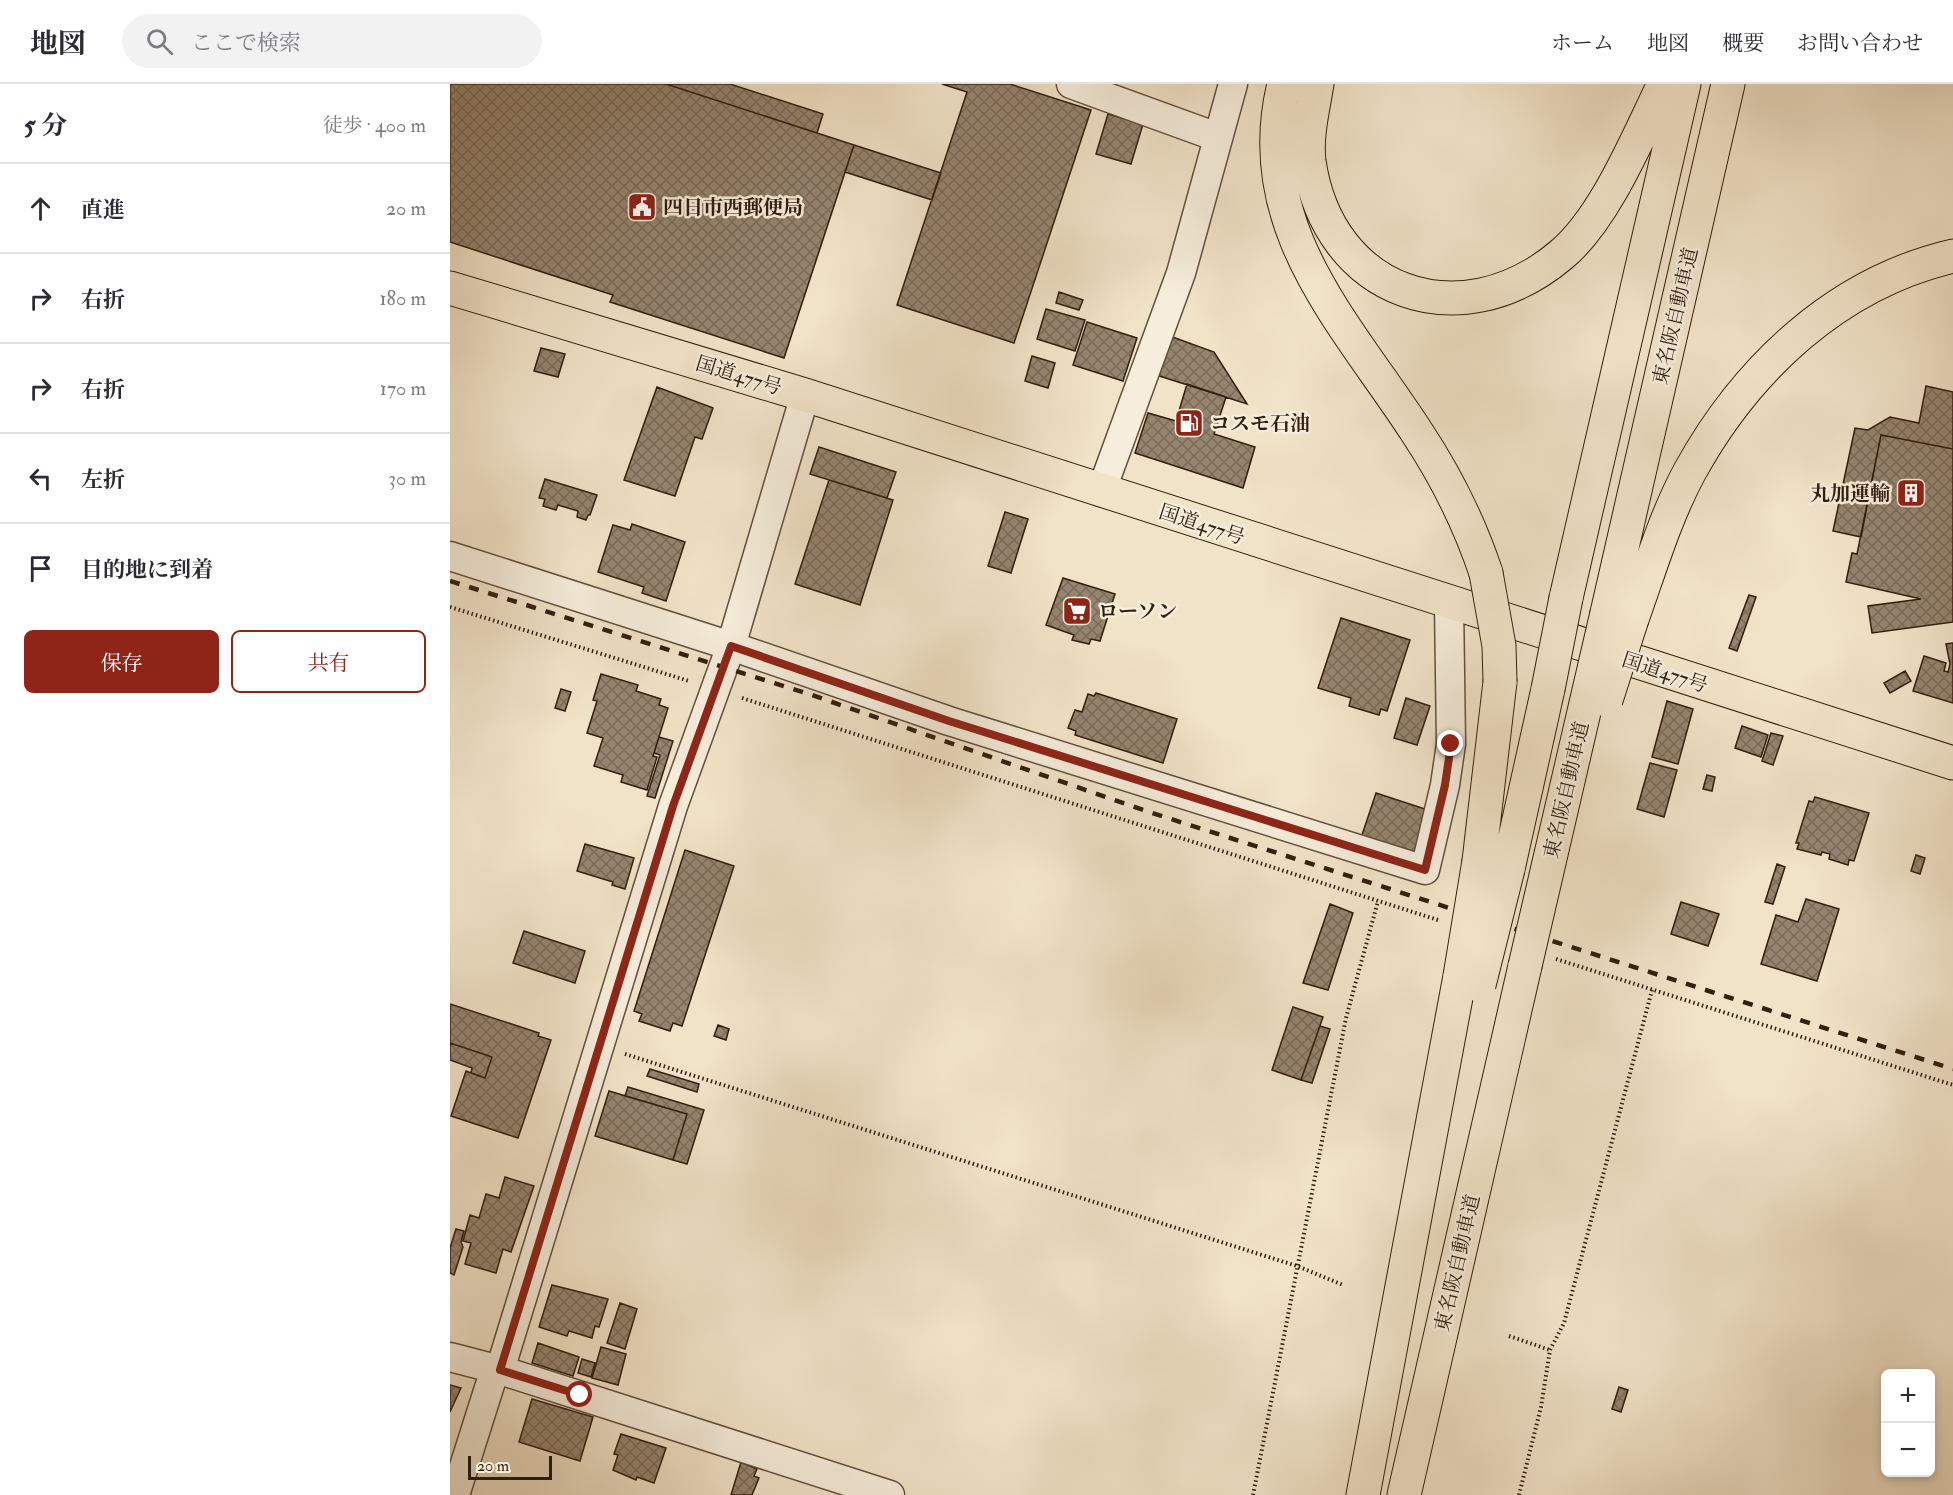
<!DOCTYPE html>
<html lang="ja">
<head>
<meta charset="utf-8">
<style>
	:root { --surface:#fff; --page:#f2f2f3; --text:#2b2b33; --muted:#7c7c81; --line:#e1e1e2; --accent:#8f2418 }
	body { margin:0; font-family:"IM FELL Double Pica","Noto Serif JP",serif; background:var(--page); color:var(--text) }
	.controls { position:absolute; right:18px; bottom:18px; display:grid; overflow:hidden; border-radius:9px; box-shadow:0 3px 9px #0003 }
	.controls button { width:54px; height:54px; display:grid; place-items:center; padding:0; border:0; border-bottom:2px solid var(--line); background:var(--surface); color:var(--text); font:30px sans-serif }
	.scale { position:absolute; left:18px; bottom:15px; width:84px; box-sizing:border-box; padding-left:6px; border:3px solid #321e0c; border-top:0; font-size:16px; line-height:21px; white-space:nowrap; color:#321e0c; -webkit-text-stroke:4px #f6eddb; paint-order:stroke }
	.stop { position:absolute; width:18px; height:18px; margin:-14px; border:4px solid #8f2418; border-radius:50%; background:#fff }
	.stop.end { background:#8f2418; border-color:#fff; box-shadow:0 2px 6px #0008 }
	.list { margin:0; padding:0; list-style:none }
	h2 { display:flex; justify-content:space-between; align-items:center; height:78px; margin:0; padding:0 24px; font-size:26px }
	h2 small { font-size:20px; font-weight:400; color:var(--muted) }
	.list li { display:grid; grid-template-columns:39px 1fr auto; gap:18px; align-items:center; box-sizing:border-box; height:90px; padding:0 24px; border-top:2px solid var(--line) }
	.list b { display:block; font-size:22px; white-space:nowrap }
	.list em { font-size:20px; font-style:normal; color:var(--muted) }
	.actions { display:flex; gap:12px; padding:18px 24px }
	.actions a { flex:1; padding:14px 0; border:2px solid var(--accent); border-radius:9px; text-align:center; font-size:21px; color:var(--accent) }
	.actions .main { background:var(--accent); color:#fff }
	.icon { flex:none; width:33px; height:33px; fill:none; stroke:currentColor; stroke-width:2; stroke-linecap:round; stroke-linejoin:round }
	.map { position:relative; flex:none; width:1503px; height:1411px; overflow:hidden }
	header { display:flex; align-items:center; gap:36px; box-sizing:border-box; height:84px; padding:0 30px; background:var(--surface); border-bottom:2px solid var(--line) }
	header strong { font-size:28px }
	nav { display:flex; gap:33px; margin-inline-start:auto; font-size:21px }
	.search { width:420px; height:54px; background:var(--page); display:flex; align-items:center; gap:15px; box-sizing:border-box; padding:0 21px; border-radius:33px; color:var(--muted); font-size:22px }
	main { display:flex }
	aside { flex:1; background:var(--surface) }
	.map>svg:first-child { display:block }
	.building { fill:url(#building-cross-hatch); stroke:#321e0c; stroke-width:1.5 }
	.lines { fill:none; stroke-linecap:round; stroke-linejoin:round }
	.minor-casing { stroke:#624f3b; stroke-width:31 }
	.trunk-casing { stroke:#321e0c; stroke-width:35 }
	.motorway-casing { stroke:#321e0c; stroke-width:35 }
	.path { stroke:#321e0c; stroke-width:4; stroke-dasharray:1.5 3; stroke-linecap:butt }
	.minor { stroke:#f6eddb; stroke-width:28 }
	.trunk { stroke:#f1e3c8; stroke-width:33 }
	.motorway { stroke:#f1e3c8; stroke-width:33 }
	.rail { stroke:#321e0c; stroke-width:4.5; stroke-dasharray:10 10; stroke-linecap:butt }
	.motorway-bridge-casing { stroke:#321e0c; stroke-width:35; stroke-linecap:butt }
	.motorway-bridge { stroke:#f1e3c8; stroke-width:33 }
	.route { stroke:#8f2418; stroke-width:8 }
	.labels { text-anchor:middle; stroke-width:5; stroke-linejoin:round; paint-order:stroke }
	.poi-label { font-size:20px; font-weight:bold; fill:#321e0c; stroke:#f6eddb; text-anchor:start }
	.street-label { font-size:20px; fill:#321e0c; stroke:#f6eddb }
</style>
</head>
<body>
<header>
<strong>地図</strong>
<div class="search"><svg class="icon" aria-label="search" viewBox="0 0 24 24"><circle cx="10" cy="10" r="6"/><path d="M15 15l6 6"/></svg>ここで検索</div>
<nav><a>ホーム</a><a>地図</a><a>概要</a><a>お問い合わせ</a></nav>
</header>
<main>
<aside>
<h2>5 分<small>徒歩 · 400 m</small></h2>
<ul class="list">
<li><svg class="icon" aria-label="ahead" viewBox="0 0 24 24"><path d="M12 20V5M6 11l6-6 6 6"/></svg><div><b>直進</b></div><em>20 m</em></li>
<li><svg class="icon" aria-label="right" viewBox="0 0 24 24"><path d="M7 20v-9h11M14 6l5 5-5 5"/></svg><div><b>右折</b></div><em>180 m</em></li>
<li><svg class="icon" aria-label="right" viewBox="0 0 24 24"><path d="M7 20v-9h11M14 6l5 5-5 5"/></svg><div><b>右折</b></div><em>170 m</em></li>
<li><svg class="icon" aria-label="left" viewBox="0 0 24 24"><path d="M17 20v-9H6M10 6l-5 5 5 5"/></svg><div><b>左折</b></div><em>30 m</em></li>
<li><svg class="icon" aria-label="arrive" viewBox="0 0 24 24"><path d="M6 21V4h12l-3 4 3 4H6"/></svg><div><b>目的地に到着</b></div></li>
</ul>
<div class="actions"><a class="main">保存</a><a>共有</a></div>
</aside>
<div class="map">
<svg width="1503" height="1411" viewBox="0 0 1503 1411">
	<defs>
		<pattern id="building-cross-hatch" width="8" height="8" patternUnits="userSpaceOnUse" patternTransform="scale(1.5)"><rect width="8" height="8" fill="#95846e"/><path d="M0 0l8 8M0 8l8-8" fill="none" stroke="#7a6b59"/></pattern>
	</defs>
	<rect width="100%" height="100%" fill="#f1e3c8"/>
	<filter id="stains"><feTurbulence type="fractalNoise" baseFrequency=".00333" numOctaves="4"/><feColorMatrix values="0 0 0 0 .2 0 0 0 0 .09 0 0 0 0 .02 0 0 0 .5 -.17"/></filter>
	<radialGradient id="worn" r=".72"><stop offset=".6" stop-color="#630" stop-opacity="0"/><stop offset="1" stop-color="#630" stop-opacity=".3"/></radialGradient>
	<!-- building -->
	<path class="building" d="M0,0H216L404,61L334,274L160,218L163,211L0,158Z
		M216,0H280L373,30L367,49Z
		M492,0H560L641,26L564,259L447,221L517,8Z
		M658,30L693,40L681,80L646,70Z
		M404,61L491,89L482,116L395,88Z
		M609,208L633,216L629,226L606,219Z
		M596,225L635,236L625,267L587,255Z
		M637,238L687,254L673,297L623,281Z
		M717,251L764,268L797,320L703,290Z
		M91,264L115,270L108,293L84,287Z
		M582,272L605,279L598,304L575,297Z
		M737,300L776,313L764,350L805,363L793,404L685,369L698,329L726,337Z
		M1476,302L1503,308V365L1431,351L1411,453L1383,447L1405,344L1418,346L1440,333L1469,339Z
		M207,303L263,324L252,355L245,353L225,412L174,396Z
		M1431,351L1503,365V538L1422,549L1418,522L1471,515L1396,498L1402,469L1407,470Z
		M369,363L446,388L437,414L360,390Z
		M95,395L147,411L140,431H138L136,436L127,433L128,427L108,421L106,426L93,422L95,415L89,414Z
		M379,396L443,416L410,521L345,500Z
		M555,428L578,435L561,489L538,482Z
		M182,440L235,458L216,517L192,509L194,503L148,488L163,441L180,446Z
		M613,494L665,510L650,557L641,555L639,560L622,556L624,551L596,541Z
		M1299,511L1306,513L1287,567L1279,564Z
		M891,534L960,556L937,627L931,625L929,631L899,622L901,614L868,604Z
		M1503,559V619L1463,607L1474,572L1496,579L1494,587L1498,588L1500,580L1496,560Z
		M1455,587L1461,597L1440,609L1434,599Z
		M151,590L188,601L186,607L211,615L209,621L218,624L203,672L207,673L197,706L171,698L173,691L144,682L153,654L137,649L147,617L143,616Z
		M111,605L121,608L115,627L105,624Z
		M646,609L727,635L713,679L625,651L626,647L618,644L625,626L632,628L638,610L644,612Z
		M956,614L980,622L967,661L944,654Z
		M1217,617L1243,625L1228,680L1202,673Z
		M1292,642L1318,651L1311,673L1285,664Z
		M1321,649L1333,652L1323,681L1312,677Z
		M209,653L223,657L205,714L197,712L210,671L204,669Z
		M1200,679L1227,686L1214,733L1187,725Z
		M1257,691L1265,693L1262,707L1253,705Z
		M926,709L981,727L966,771L911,754Z
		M1365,713L1419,729L1404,777L1399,776L1398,781L1379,775L1380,770L1372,768L1371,771L1347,765L1349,759H1346L1359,717L1363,718Z
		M135,760L184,774L175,805L162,801L163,798L127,787Z
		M235,766L284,782L232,942L223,939L220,947L189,937L192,930L184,927Z
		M1466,771L1475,774L1470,790L1461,787Z
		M1327,780L1335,783L1323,820L1315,818Z
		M1356,815L1389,825L1367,897L1311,880L1326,831L1348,838Z
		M1231,818L1269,830L1258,862L1221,850Z
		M880,820L903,829L878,906L853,899Z
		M74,847L135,867L125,899L63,879Z
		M0,920L89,949L88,952L101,956L68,1054L1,1032L16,987L35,994L42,973L0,959Z
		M843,923L873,933L851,996L822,986Z
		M268,941L279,945L276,956L264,952Z
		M870,942L880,945L862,999L851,996Z
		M0,959L42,973L35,994L21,989L22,984L0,976Z
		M200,985L249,1000L247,1008L197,992Z
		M178,1003L254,1026L237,1080L223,1076L237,1030L175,1012Z
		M159,1007L237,1030L223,1076L145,1052Z
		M55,1093L84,1102L61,1168L53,1165L46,1189L15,1180L21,1159L13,1157L20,1131L29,1134L36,1110L49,1114Z
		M6,1145L14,1147L11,1158L13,1163L4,1191L0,1189V1164Z
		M102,1201L158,1215L149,1243L145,1242L142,1254L119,1247L117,1252L89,1243Z
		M170,1219L187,1225L175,1265L157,1259Z
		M88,1259L129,1273L123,1292L82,1279Z
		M151,1263L176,1270L168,1301L142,1294Z
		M132,1275L145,1279L141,1293L128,1289Z
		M0,1301L11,1304L0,1328Z
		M1169,1303L1178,1306L1171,1328L1162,1325Z
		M82,1315L143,1333L130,1377L69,1358Z
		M171,1350L216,1364L204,1399L187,1393L186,1396L163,1386L168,1371L164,1370Z
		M291,1378L307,1385L304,1392L309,1394L302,1411H281Z"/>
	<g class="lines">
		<!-- minor casing -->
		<g class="minor-casing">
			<path id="minor" d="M621,0L767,53
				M651,408L731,189L783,0
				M0,472L281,562L499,637L975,786L995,701L1001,660L999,519
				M0,1273L50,1286L440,1411
				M50,1286L223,722L281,562L355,311
				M5,1411L45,1285"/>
		</g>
		<!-- trunk casing -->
		<g class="trunk-casing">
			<path id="trunk" d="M0,204L355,311L1503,679"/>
		</g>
		<!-- motorway casing -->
		<g class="motorway-casing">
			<path id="motorway" d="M834,0C799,142 895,238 966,347C996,392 1019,438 1036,489
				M867,0C863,25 856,52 859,77C878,210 1010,256 1111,171C1155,135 1189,51 1214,0
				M1116,514L1234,0
				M1157,529L1278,0
				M1182,535C1200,485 1215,433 1240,387C1297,284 1387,199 1503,172
				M1029,777L1050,598
				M1058,785L1098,605
				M913,1411L1010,892
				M954,1411L1075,882"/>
		</g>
		<!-- path -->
		<path class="path" d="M0,523L239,597
			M292,614L988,836
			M1106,875L1503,1001
			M175,970L847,1182L893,1201
			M1059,1252L1100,1266
			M803,1411L896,934L928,817
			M1069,1411L1091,1323L1100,1266L1114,1239L1202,906"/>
		<!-- minor -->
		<use href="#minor" class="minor"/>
		<!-- trunk -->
		<use href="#trunk" class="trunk"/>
		<!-- motorway -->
		<use href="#motorway" class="motorway"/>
		<!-- rail -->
		<path class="rail" d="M0,497L359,610L699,728L1503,985"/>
		<!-- motorway-bridge casing -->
		<g class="motorway-bridge-casing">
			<path id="motorway-bridge" d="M1036,489L1049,562L1050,598
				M1098,605L1116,514
				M1156,616L1182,535
				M1075,882L1157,529
				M1010,892L1029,777
				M1029,901L1058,785"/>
		</g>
		<!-- motorway-bridge -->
		<use href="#motorway-bridge" class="motorway-bridge"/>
	</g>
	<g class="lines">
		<!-- route -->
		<path class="route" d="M130,1311L50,1286L223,722L281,562L499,637L975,786L995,701L1001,660"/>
	</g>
	<!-- icons -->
	<defs>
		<g id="civic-square" transform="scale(1.5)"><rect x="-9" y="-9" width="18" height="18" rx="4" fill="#8f2418" stroke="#f6eddb"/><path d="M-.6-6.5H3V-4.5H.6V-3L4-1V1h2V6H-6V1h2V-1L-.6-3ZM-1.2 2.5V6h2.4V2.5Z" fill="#fff"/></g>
		<g id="fuel-square" transform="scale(1.5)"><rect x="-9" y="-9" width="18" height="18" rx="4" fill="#8f2418" stroke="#f6eddb"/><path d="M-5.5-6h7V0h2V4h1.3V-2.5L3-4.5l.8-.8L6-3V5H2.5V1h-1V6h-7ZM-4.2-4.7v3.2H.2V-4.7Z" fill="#fff"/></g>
		<g id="building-square" transform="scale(1.5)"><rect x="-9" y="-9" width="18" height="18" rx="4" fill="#8f2418" stroke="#f6eddb"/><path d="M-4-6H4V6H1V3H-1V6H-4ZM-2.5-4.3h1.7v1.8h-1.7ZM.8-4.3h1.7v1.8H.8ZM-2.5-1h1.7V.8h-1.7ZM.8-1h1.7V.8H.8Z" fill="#fff"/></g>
		<g id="supermarket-square" transform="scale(1.5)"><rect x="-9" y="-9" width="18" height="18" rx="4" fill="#8f2418" stroke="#f6eddb"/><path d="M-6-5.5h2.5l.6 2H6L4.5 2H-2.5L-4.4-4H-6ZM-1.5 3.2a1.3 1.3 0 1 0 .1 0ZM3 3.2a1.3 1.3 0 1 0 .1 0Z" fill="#fff"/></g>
	</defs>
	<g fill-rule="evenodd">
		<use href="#civic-square" x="192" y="123"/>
		<use href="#fuel-square" x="739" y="339"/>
		<use href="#building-square" x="1461" y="409"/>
		<use href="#supermarket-square" x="627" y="527"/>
	</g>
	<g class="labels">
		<!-- poi labels -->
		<g class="poi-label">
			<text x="213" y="130">四日市西郵便局</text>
			<text x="760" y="346">コスモ石油</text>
			<text x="1440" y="416" text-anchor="end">丸加運輸</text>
			<text x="648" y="534">ローソン</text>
		</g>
		<!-- street labels -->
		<g class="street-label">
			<text transform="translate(1225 232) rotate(-77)" y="7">東名阪自動車道</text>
			<text transform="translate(289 291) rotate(17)" y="7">国道477号</text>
			<text transform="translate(752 440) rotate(18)" y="7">国道477号</text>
			<text transform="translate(1215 588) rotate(18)" y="7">国道477号</text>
			<text transform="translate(1116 706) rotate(-77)" y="7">東名阪自動車道</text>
			<text transform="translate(1007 1179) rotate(-77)" y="7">東名阪自動車道</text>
		</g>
	</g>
	<rect width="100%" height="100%" filter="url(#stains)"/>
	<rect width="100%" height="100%" fill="url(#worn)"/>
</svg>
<div class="controls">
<button>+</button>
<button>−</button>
</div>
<div class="scale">20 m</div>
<div class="stop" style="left:130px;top:1311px"></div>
<div class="stop end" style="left:1001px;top:660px"></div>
</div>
</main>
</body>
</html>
